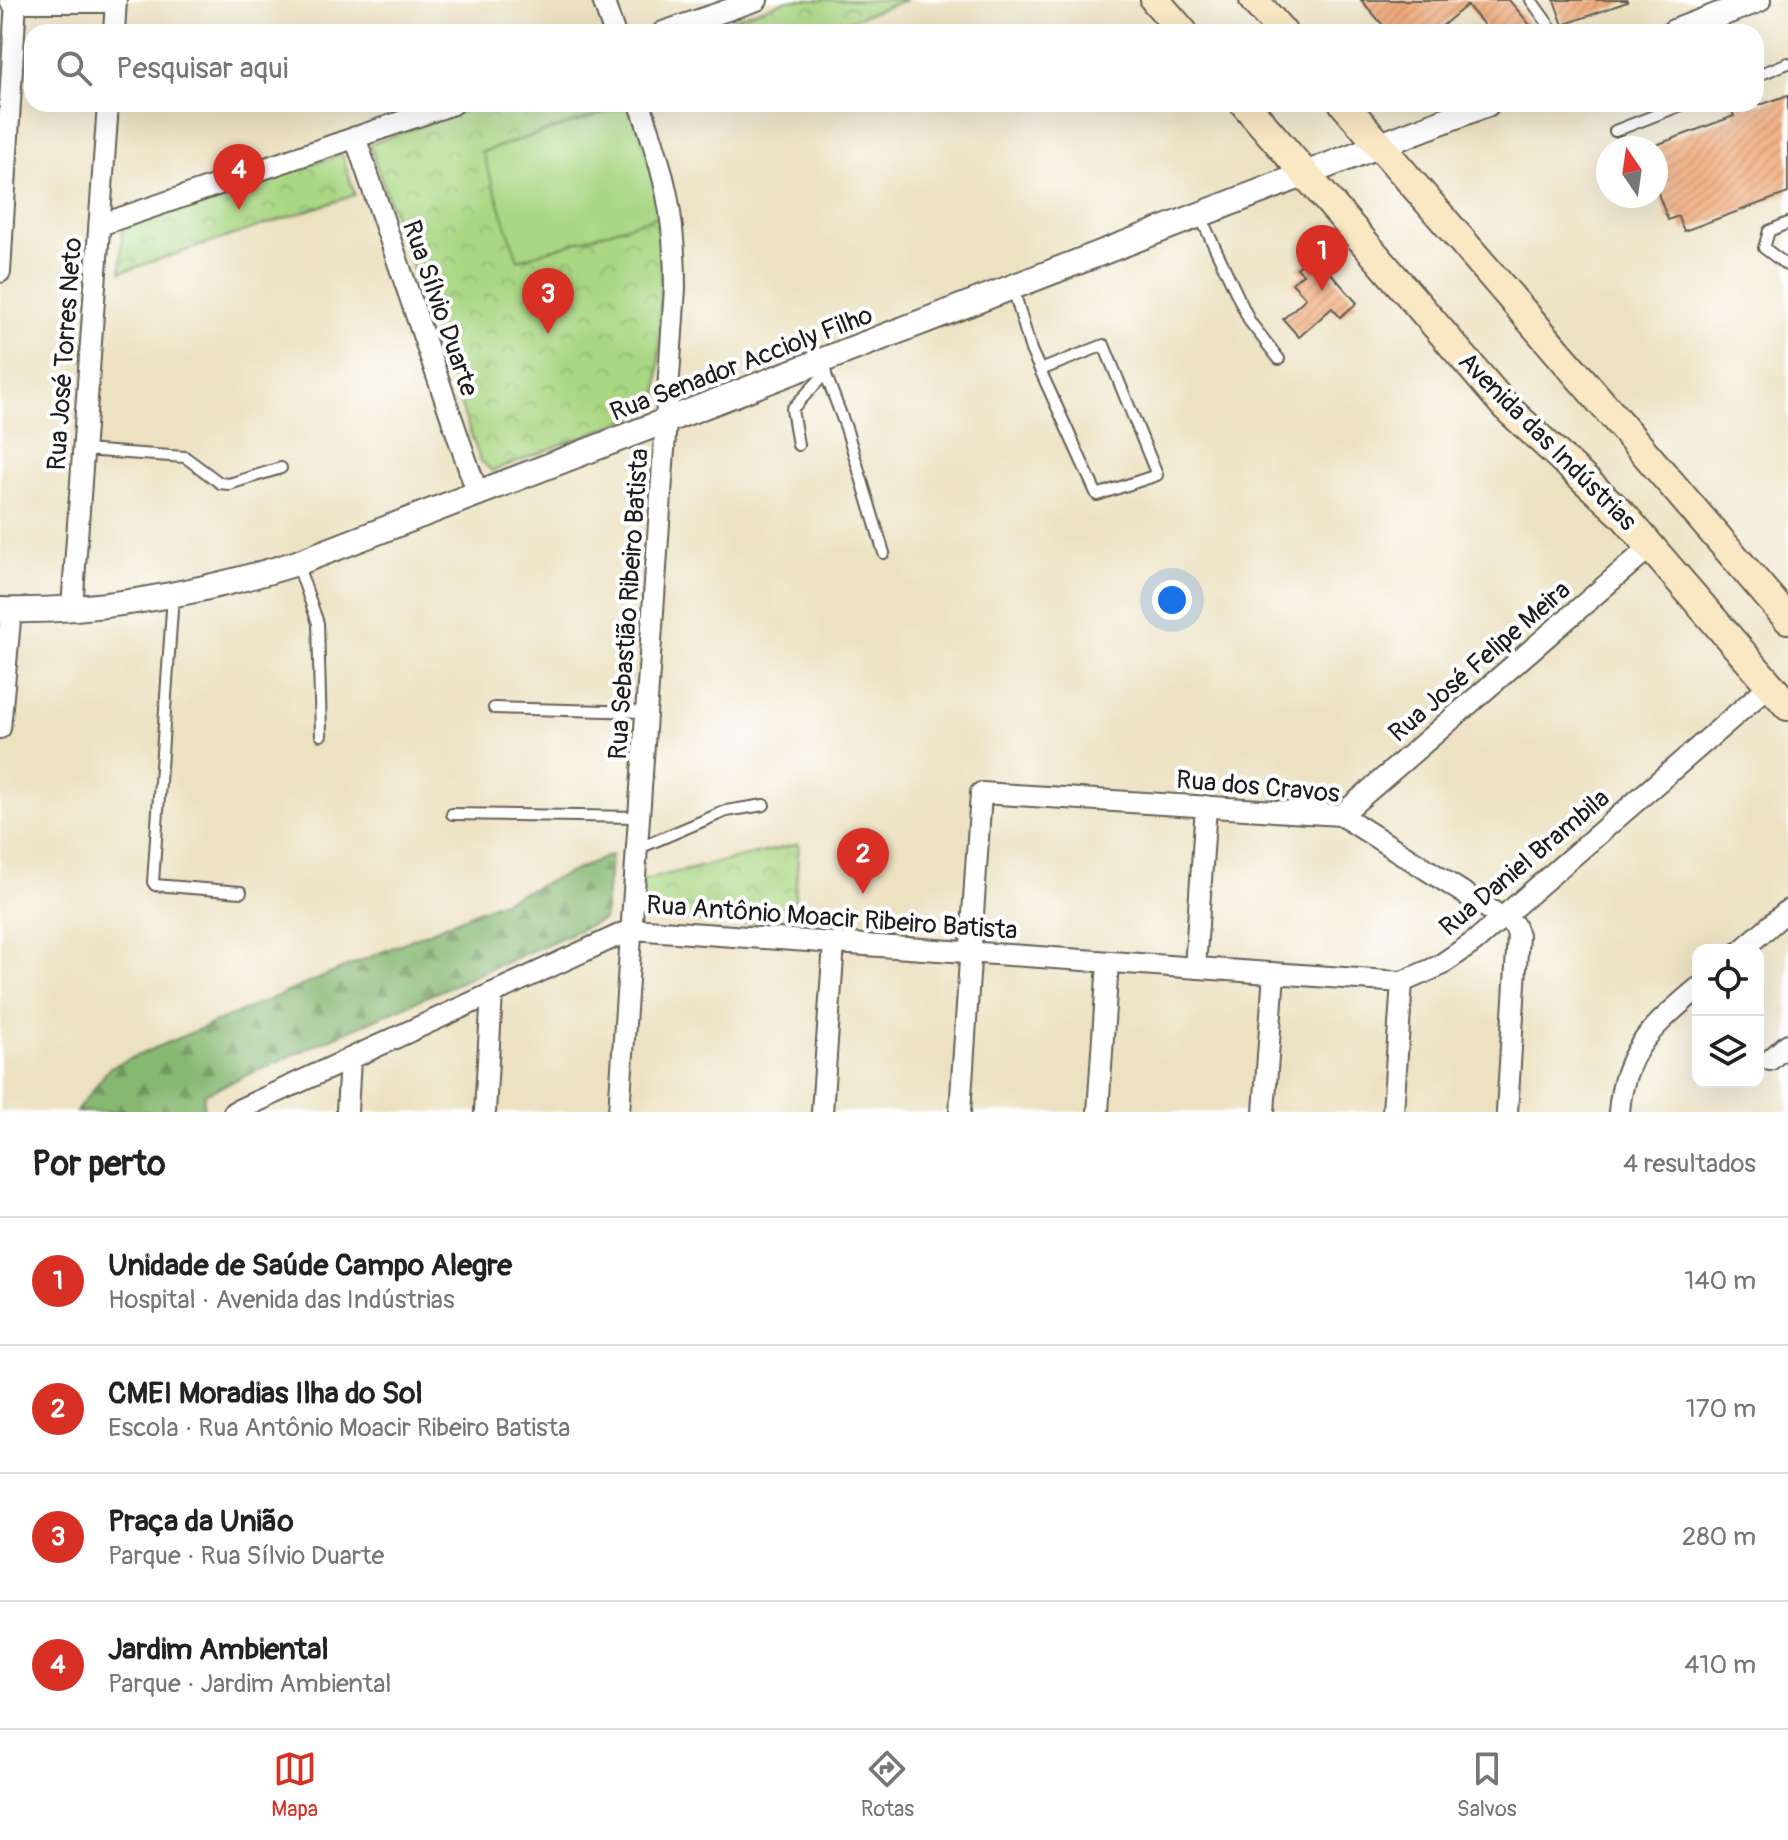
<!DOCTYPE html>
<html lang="pt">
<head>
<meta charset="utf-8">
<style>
	:root { --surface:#fff; --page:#f2f2f2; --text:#222; --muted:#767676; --line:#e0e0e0; --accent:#d93025 }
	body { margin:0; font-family:Pangolin,sans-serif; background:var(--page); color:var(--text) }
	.controls { position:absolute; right:24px; bottom:24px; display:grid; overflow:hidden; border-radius:16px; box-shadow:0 8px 32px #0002 }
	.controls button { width:72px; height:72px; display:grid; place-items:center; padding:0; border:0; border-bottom:2px solid var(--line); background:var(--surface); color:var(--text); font:40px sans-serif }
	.compass { position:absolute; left:1596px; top:136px; width:72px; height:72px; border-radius:50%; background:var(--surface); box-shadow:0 8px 32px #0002; rotate:347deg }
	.you { position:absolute; left:1172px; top:600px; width:28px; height:28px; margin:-20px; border:6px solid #fff; border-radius:50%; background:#1a73e8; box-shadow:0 0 0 12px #1a73e833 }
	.badge { display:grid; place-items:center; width:52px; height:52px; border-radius:50%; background:var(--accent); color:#fff; font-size:26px; font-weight:700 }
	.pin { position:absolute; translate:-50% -66px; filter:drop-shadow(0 2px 4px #0008) }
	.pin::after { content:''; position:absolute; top:42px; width:28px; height:24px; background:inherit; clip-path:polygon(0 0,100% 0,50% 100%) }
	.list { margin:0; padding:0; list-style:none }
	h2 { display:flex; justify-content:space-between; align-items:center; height:104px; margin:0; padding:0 32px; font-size:34px }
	h2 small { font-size:26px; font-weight:400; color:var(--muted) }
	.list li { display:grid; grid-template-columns:52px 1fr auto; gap:24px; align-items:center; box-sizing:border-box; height:128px; padding:0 32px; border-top:2px solid var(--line) }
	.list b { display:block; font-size:30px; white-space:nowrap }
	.list p { margin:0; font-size:26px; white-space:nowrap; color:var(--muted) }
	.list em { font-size:26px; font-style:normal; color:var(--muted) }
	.icon { flex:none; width:44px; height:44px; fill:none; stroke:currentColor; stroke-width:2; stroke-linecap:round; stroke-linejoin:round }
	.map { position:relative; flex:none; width:1788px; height:1112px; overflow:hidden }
	.search { position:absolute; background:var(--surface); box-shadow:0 8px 32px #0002; left:24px; right:24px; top:24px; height:88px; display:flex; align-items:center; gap:20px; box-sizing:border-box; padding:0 28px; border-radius:24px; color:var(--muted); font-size:30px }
	.sheet { height:616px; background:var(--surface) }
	nav { display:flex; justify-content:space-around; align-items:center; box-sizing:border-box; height:112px; border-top:2px solid var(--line); background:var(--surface); font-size:22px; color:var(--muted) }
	nav a { display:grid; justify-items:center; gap:4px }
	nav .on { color:var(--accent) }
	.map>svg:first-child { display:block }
	.forest { fill:url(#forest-firs); stroke:#526a47; stroke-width:2 }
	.park { fill:url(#park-crowns); stroke:#637a50; stroke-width:2 }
	.pitch { fill:#aad784; stroke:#637a50; stroke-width:2 }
	.building { fill:url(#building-hatch) }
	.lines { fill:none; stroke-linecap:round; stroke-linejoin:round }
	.service-casing { stroke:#656156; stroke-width:14 }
	.minor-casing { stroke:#656156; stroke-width:24 }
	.tertiary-casing { stroke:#656156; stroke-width:28 }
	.secondary-casing { stroke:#656156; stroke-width:32 }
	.service { stroke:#fff; stroke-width:10 }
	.minor { stroke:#fff; stroke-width:20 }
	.tertiary { stroke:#fff; stroke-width:24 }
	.secondary { stroke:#fae7c3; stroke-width:28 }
	.labels { text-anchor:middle; stroke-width:8; stroke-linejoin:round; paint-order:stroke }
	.street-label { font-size:26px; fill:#1c1c1c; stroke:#fff }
</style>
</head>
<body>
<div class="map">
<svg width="1788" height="1112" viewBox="0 0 1788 1112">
	<defs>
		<pattern id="forest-firs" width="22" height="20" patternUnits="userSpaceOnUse" patternTransform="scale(2)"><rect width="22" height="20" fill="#87b872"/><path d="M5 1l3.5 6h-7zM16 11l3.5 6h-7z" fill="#6e955d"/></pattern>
		<pattern id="park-crowns" width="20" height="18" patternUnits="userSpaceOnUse" patternTransform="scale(2)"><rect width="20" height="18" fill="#aad784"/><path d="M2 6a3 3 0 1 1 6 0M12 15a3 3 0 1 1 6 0" fill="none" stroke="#92b871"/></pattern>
		<pattern id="building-hatch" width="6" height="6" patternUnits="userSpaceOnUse" patternTransform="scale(2)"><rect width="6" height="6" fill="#efa877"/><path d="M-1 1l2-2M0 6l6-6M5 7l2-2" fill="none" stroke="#cc9066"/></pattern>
	</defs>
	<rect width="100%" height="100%" fill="#fff"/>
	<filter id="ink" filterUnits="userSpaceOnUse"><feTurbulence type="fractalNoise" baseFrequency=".0125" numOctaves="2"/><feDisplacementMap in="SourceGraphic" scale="16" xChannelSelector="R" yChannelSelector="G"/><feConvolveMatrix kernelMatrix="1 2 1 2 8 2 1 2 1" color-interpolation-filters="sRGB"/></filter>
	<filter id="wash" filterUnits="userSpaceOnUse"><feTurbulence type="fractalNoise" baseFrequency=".006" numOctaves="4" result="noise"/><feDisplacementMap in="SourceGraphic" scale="32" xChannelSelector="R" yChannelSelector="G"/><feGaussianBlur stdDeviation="1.8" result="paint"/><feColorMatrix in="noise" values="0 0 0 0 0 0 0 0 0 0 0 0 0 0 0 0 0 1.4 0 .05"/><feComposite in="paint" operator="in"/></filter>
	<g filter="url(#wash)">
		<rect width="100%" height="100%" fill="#ece1c1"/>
		<!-- forest -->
		<path class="forest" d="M611,855L604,919L204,1094L203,1112H76L110,1067Z"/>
		<!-- park -->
		<path class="park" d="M788,0H907L816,32H694Z
			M486,104H629L482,152L662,215L658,408L492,471L480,460L369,144Z
			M342,154L355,195L121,272L122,226Z
			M799,844L793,927L641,917L643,880Z"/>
		<!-- pitch -->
		<path class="pitch" d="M633,104L662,215L518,260L482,152Z"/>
		<g id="blocks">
			<!-- building -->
			<path class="building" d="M1361,0H1509L1536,32H1490L1467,5L1435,32H1389Z
				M1554,0H1627V2L1563,25Z
				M1788,95V193L1684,231L1678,216L1668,220L1656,188V145L1734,116L1729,104H1763Z
				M1314,254L1357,303L1340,317L1332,308L1299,337L1283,319L1306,298L1292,283L1303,274L1297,268Z"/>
		</g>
	</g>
	<g filter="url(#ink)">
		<use href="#blocks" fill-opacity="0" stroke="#656156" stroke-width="2"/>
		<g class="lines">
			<!-- service casing -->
			<g class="service-casing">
				<path id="service" d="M1531,0L1554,32
					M1756,76L1788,63
					M1615,131L1684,104
					M1200,216L1250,322L1279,359
					M1788,223L1769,231L1764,248L1788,266
					M1013,288L1031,350L1097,495L1157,475L1104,345L1043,369
					M821,362L846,428L884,553
					M798,445L792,409L826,373
					M83,450L185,457L220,483L229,484L281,468
					M297,563L318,623L321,735
					M173,596L153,882L155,885L241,892
					M494,708L646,712
					M452,814L639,817
					M637,849L726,811L764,805"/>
			</g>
			<!-- minor casing -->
			<g class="minor-casing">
				<path id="minor" d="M603,0L614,32
					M114,32L116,0
					M663,32L757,0
					M355,137L478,495
					M100,225L453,104
					M0,272L16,0
					M72,608L108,104
					M0,728L11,610
					M1341,815L1650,547
					M1742,950L1788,910
					M1195,968L1206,806
					M1770,1060L1788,1044
					M234,1112L632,929L1402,982L1439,966L1474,942L1770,685
					M347,1112L350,1059
					M485,1112L492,993
					M619,1112L675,288C675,214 665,174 640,104
					M822,1112L834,943
					M960,1112L981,793L1341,815L1514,925L1518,935L1507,1112
					M1098,1112L1108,962
					M1264,1112L1274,973
					M1393,1112L1402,982
					M1619,1112C1624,1049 1653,1027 1698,988"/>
			</g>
			<!-- tertiary casing -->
			<g class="tertiary-casing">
				<path id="tertiary" d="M12,0H107
					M1674,32L1758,0
					M0,610C102,613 201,593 297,563L1487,104"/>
			</g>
			<!-- secondary casing -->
			<g class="secondary-casing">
				<path id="secondary" d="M1155,0L1183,32
					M1254,0L1282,32
					M1245,104L1506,407L1624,516L1788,706
					M1344,104L1788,619"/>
			</g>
			<!-- service -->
			<use href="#service" class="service"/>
			<!-- minor -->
			<use href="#minor" class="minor"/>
			<!-- tertiary -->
			<use href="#tertiary" class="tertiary"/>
			<!-- secondary -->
			<use href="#secondary" class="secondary"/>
		</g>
	</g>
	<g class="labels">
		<!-- street labels -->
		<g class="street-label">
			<text transform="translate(441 308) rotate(71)" y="9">Rua Sílvio Duarte</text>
			<text transform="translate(64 354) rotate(-86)" y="9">Rua José Torres Neto</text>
			<text transform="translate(741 363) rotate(-21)" y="9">Rua Senador Accioly Filho</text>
			<text transform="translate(1548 441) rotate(45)" y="9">Avenida das Indústrias</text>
			<text transform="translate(628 604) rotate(-86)" y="9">Rua Sebastião Ribeiro Batista</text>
			<text transform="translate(1479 661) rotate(-41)" y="9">Rua José Felipe Meira</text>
			<text transform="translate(1258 786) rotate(5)" y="9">Rua dos Cravos</text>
			<text transform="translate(1524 862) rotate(-40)" y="9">Rua Daniel Brambila</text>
			<text transform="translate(832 917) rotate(4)" y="9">Rua Antônio Moacir Ribeiro Batista</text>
		</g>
	</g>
</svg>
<div class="controls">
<button><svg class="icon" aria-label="locate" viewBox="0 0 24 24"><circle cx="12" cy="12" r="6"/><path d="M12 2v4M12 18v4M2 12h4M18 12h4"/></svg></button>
<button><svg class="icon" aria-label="layers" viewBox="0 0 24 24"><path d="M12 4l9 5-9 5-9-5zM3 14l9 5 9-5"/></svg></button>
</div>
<svg class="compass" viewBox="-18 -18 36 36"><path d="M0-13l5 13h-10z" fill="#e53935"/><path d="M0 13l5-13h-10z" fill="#767676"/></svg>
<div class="you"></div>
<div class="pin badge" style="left:1322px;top:291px">1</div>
<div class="pin badge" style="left:863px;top:894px">2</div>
<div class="pin badge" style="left:548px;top:334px">3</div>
<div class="pin badge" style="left:239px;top:210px">4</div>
<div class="search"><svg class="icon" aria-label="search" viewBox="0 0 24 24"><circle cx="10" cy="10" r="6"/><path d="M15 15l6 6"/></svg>Pesquisar aqui</div>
</div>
<section class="sheet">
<h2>Por perto<small>4 resultados</small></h2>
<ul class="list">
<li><span class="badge">1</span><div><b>Unidade de Saúde Campo Alegre</b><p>Hospital · Avenida das Indústrias</p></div><em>140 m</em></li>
<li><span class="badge">2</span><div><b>CMEI Moradias Ilha do Sol</b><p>Escola · Rua Antônio Moacir Ribeiro Batista</p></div><em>170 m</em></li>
<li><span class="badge">3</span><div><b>Praça da União</b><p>Parque · Rua Sílvio Duarte</p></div><em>280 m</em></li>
<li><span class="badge">4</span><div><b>Jardim Ambiental</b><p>Parque · Jardim Ambiental</p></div><em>410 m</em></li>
</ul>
</section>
<nav>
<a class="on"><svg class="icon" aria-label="map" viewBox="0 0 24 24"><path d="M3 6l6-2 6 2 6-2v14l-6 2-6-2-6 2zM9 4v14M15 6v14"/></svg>Mapa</a>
<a><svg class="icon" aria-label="directions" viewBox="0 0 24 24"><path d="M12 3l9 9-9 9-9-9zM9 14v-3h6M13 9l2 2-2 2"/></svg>Rotas</a>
<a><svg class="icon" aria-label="saved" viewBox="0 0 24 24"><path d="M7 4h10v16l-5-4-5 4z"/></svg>Salvos</a>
</nav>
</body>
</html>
